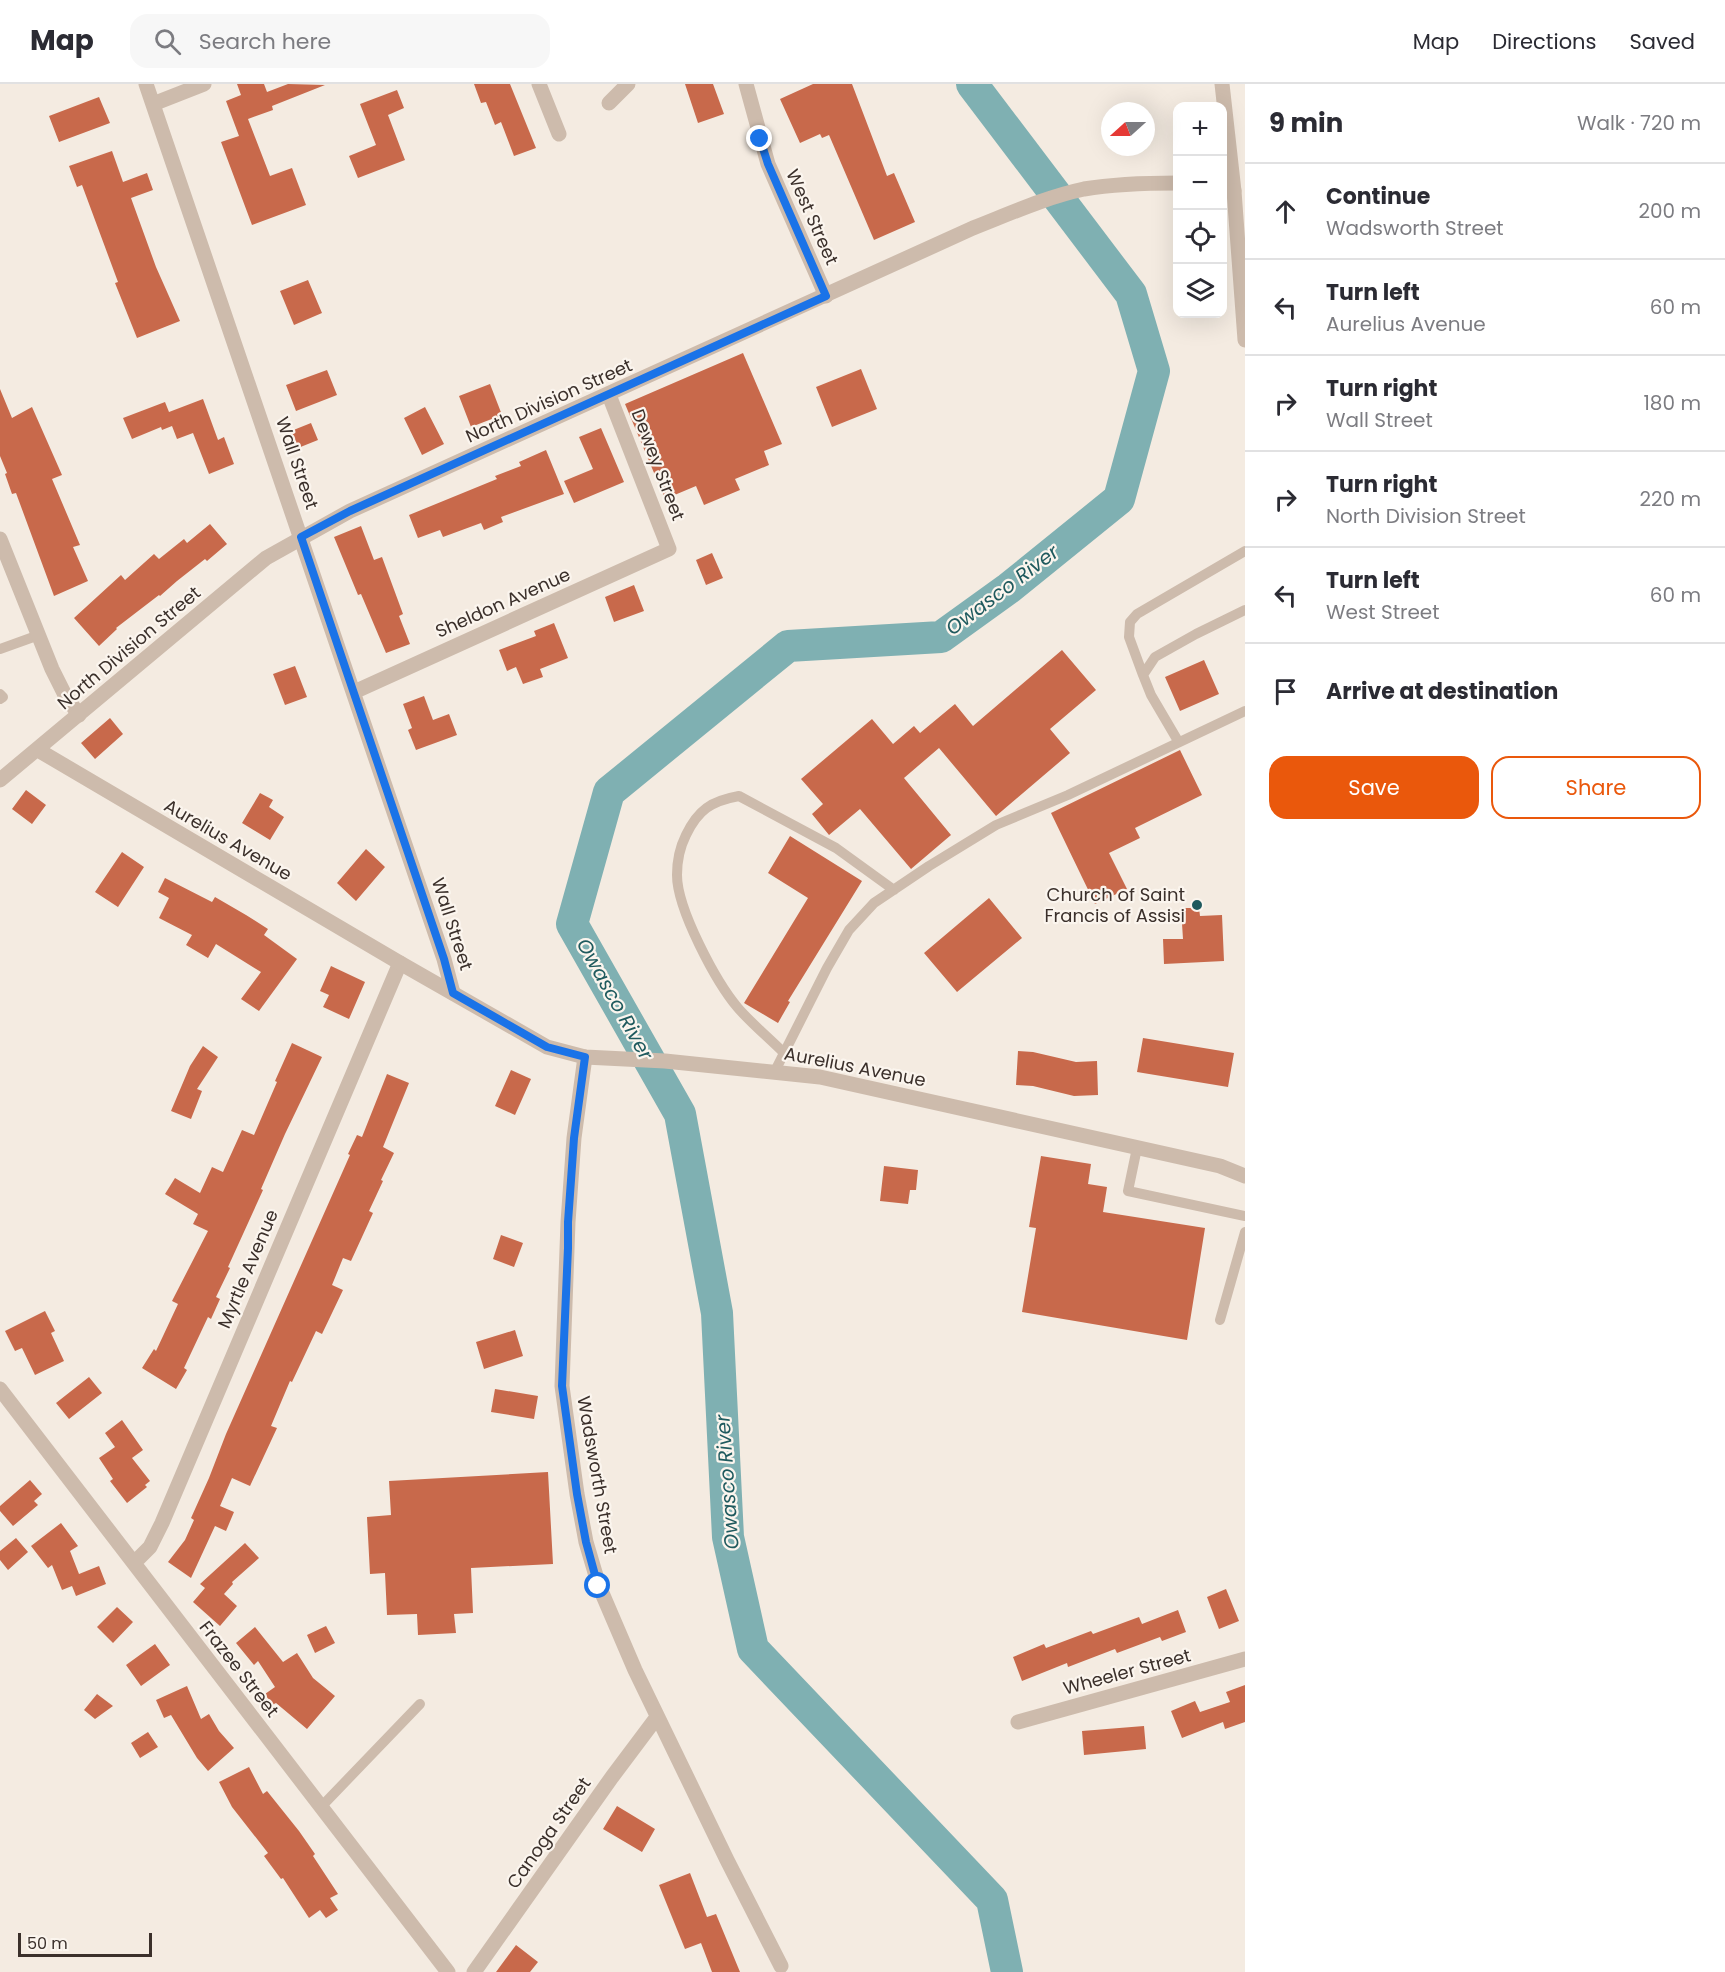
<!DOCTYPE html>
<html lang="en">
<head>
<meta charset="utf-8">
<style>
	:root { --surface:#fff; --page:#f7f7f7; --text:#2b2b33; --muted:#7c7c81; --line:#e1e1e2; --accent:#ea580c }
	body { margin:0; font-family:Poppins,sans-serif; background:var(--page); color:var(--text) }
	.controls { position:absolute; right:18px; top:18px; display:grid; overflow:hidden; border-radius:12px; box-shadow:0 6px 24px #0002 }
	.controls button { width:54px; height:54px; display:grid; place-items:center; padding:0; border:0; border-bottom:2px solid var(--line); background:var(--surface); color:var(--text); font:30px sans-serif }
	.compass { position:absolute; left:1101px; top:18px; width:54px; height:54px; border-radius:50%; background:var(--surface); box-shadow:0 6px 24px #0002; rotate:249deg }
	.scale { position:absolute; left:18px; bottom:15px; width:134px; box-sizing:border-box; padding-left:6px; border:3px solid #3b302b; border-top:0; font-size:16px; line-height:21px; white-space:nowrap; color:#3b302b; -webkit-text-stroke:4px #fbf5ee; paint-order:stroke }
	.stop { position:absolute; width:18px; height:18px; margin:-14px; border:4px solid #1a73e8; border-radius:50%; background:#fff }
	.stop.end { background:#1a73e8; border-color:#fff; box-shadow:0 2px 6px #0008 }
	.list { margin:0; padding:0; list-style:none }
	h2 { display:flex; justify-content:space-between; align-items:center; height:78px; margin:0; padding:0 24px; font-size:26px }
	h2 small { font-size:20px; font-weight:400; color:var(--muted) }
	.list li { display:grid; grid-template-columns:39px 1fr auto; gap:18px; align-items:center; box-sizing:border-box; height:96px; padding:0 24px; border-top:2px solid var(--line) }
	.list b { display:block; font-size:22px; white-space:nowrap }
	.list p { margin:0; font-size:20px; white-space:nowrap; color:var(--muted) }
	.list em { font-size:20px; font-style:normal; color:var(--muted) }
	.actions { display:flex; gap:12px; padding:18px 24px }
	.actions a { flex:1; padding:14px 0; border:2px solid var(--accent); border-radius:18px; text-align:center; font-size:21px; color:var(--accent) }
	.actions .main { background:var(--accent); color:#fff }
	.icon { flex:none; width:33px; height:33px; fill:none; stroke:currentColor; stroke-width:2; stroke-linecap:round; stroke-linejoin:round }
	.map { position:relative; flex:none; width:1245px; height:1888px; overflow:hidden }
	header { display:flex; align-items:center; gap:36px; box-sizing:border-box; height:84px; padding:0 30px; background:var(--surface); border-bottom:2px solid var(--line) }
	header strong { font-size:28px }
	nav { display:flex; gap:33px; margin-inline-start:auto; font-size:21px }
	.search { width:420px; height:54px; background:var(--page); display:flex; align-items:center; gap:15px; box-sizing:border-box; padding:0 21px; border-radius:18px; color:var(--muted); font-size:22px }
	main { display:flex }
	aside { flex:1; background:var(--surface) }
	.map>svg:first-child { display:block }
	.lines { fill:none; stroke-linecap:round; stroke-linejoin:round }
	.river { stroke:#7fb0b2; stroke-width:32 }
	.building { fill:#c8694b }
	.service { stroke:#cdbbac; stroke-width:10 }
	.minor { stroke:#cdbbac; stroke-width:15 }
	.tertiary { stroke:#cdbbac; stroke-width:15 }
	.route { stroke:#1a73e8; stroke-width:8 }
	.poi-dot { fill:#1f5a5e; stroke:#fbf5ee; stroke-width:2 }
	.labels { text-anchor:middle; stroke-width:4.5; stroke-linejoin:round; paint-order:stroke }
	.street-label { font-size:18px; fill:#3b302b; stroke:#fbf5ee }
	.poi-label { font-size:18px; fill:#3b302b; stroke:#fbf5ee; text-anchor:end }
	.water-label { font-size:20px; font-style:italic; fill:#1f5a5e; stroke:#fbf5ee }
</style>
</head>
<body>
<header>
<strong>Map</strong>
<div class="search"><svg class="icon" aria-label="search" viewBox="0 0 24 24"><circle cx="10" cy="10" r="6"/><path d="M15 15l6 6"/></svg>Search here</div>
<nav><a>Map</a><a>Directions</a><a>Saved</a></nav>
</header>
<main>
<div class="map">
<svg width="1245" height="1888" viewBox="0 0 1245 1888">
	<rect width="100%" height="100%" fill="#f4ebe1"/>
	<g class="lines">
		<!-- river -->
		<path class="river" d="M972,0L1131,210L1154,287L1119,415L1009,504L941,553L788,562L609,708L572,840L680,1030L717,1229L728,1453L753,1565L992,1816L1007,1888"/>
	</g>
	<!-- building -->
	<path class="building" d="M237,0H264L267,8L288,0L325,1L272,22L273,26L248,35L270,92L292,84L306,121L252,141L221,58L239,52L226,17L241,11Z
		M474,0H510L536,64L514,72L501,38L495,41L486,18L481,19Z
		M685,0H713L724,30L698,39Z
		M813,0H852L887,92L894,89L915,138L874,156L829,51L822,54L820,50L800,59L780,15Z
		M397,6L404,24L388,31L405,76L358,94L349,72L376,61L360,20Z
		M99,13L110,39L59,58L49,32Z
		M112,67L123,98L147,89L153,106L131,114L156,183L180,237L137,254L115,199L118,198L82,101L77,103L69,82Z
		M308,196L322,229L294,241L280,207Z
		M743,269L782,360L764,367L769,381L735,395L740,406L704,421L696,402L665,415L625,320Z
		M861,285L877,325L832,343L816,303Z
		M327,286L337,311L296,327L286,301Z
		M490,300L502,331L471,343L459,312Z
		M0,305L12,334L32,323L62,391L52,395L80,461L73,463L88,497L54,512L16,409L12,410L5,390L7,389L0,372Z
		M203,315L218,356L224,353L234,380L209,390L193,349L177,355L172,342L162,346L161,343L132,355L123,334L165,318L169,328Z
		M425,323L444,360L422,371L404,334Z
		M311,339L318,356L298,364L291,347Z
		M601,344L624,398L574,419L564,397L593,385L579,353Z
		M546,366L564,410L501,433L503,438L484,446L481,439L443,453L440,446L418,454L409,431L497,395L495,392L521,382L519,378Z
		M210,440L227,460L207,477L205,475L177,497L160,512L159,511L116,544L117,545L99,562L74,534L121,491L125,496L154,470L159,475L184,455L187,459Z
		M361,442L374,476L382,473L403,530L399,532L410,560L386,569L361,510L358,511L334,453Z
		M712,469L723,494L706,501L696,476Z
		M634,501L644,527L614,538L605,513Z
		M554,539L568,574L540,585L543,593L523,600L516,583L507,587L499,566L536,552L534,547Z
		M1062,566L1096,606L1050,645L1070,669L996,732L939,664L904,694L951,751L911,785L860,725L829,751L812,730L823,720L801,695L872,635L893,660L914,642L920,649L955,620L973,642Z
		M1204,576L1219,610L1180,627L1165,593Z
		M295,582L307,613L285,621L273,590Z
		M424,612L433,636L449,630L457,651L416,666L408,646L412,644L403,620Z
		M110,634L123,650L95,675L81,659Z
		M1180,666L1202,711L1135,744L1140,754L1109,769L1127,805L1095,820L1051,729Z
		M26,706L46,721L32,740L12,725Z
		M260,709L273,716L269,723L284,733L270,756L242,739Z
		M790,752L862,797L788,917L790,918L778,939L744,919L808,814L768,789Z
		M366,765L385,783L356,817L337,799Z
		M122,768L144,783L118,823L95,808Z
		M165,794L212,818L215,813L246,831L268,845L264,851L297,875L259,927L241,915L261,888L216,860L208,874L186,861L192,851L159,834L169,814L158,808Z
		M989,814L1022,854L957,908L924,869Z
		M1181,824H1199L1200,832L1222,831L1224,877L1164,880L1163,855H1183Z
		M331,882L365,898L349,935L323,923L329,911L320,907Z
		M1143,954L1234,969L1228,1003L1137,988Z
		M292,959L322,973L285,1050L261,1105L263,1106L228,1183L230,1184L216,1213L220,1215L211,1235L208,1233L184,1284L187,1286L176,1305L142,1284L154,1265L156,1267L178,1220L172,1217L208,1147L193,1140L198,1130L165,1110L175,1094L200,1109L212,1083L223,1088L242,1046L254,1051L277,998L275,997Z
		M203,962L218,973L197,1005L202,1007L191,1035L171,1027L190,982Z
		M1018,967L1033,968L1076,978L1097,977L1098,1011L1074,1012L1033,1002L1016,1001Z
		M511,986L531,995L515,1031L495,1022Z
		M387,990L409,999L383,1063L394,1069L381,1096L383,1097L369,1127L373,1129L351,1177L343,1174L332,1201L343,1206L322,1250L316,1247L292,1298L290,1297L271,1342L277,1344L250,1402L232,1394L220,1422L234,1428L226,1447L215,1442L191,1494L168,1478L185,1456L194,1436L191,1434L209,1394L226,1350L350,1071L348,1070L357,1051L362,1053Z
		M1041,1072L1091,1080L1088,1100L1107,1103L1103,1128L1205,1144L1187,1256L1022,1228L1036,1144L1029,1143Z
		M884,1082L918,1086L916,1106H910L908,1120L880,1117Z
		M501,1151L523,1159L514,1183L493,1175Z
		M45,1227L55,1247L51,1249L64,1277L35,1291L22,1264L15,1267L5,1247Z
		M515,1246L523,1272L484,1285L476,1258Z
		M89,1293L102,1309L69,1335L56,1319Z
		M495,1305L538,1312L534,1335L491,1328Z
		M122,1336L143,1366L132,1374L150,1397L145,1401L147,1403L127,1419L110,1397L113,1395L99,1374L115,1363L105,1349Z
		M548,1388L553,1480L471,1484L473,1529L454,1530L456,1549L418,1551L417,1530L387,1531L385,1489L370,1490L367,1433L391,1431L389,1397Z
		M30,1396L42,1410L34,1417L38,1421L13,1442L0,1427V1422Z
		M61,1439L78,1462L70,1467L79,1490L99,1482L106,1500L76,1512L72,1502L62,1506L52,1481L48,1484L31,1462Z
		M16,1454L28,1468L8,1486L0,1476V1467Z
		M245,1459L259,1474L232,1498L233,1500L224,1510L237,1522L220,1542L193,1518L205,1504L200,1500Z
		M1226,1505L1239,1537L1219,1545L1207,1513Z
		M117,1523L133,1538L113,1559L97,1543Z
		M1178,1526L1186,1548L1162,1557L1160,1553L1117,1569L1115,1565L1068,1583L1067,1579L1022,1597L1013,1573L1044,1560L1046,1564L1091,1547L1093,1550L1139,1533L1142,1540Z
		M326,1542L335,1559L315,1569L307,1551Z
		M255,1543L283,1578L297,1569L313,1594L335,1612L307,1645L276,1619L272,1621L265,1610L275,1603L258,1577L254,1581L236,1559Z
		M155,1560L170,1581L141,1602L126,1581Z
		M1245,1601V1638L1225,1645L1223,1638L1182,1654L1171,1627L1195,1617L1200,1628L1230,1618L1226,1608Z
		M187,1602L201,1635L209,1630L219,1647L234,1664L208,1687L197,1674L171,1631L164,1634L156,1616Z
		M97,1610L113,1622L95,1635L84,1626Z
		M1144,1642L1146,1665L1084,1671L1082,1647Z
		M148,1648L158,1663L140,1674L131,1659Z
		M249,1683L263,1710L267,1707L299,1747L315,1770L313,1772L338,1810L330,1814L338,1826L326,1834L320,1826L309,1834L283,1794L281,1795L264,1772L268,1769L232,1723L219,1698Z
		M617,1722L655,1745L642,1768L603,1745Z
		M690,1789L707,1833L716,1830L740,1888H712L701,1859L685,1865L659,1801Z
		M516,1861L538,1878L530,1888H496Z"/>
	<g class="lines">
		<!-- service -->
		<path class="service" d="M0,565L39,551
			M1143,591L1129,553L1130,538L1137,530L1245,467
			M0,610L3,613L0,615
			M1178,657L1151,611L1143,591L1155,573L1196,550L1245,526
			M784,969C769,954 752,940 738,924C716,898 677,825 677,791C677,777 680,763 686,751C698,726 711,717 739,712L836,764L894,806
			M775,987L827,884L849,846L874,819L929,782L996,741L1068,711L1245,627
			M1137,1064L1128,1107L1245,1132
			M1220,1236L1245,1148
			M321,1723L420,1620"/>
		<!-- minor -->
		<path class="minor" d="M146,0L444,875L453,909
			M539,0L559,50
			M746,0L768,80L826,212
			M1222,0L1234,107
			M609,19L628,0
			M153,20L204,0
			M0,455L52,585L65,611L79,631
			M354,608L669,465L609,311
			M585,973L574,1054L568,1138L562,1302L577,1410L586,1458L599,1502L635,1586L727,1776L781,1882
			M0,1305L448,1888
			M134,1479L150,1463L162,1439L400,879
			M1018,1638L1245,1575
			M474,1888L612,1693L657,1633"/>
		<!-- tertiary -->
		<path class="tertiary" d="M1234,107L1245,256
			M38,666L400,879L547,963L585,973L665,977L820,993L1220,1082L1245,1092
			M0,696L266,474L350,427L973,144C1009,130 1046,113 1084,105C1114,100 1147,99 1178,99"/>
	</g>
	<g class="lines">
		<!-- route -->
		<path class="route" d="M598,1502L586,1458L577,1410L562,1302L568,1164V1138L574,1054L585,973L547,963L453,909L444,875L301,453L350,427L826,212L768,80L760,55"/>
	</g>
	<!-- markers -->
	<circle class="poi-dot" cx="1197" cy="821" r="6"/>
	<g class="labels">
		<!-- street labels -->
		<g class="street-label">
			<text transform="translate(812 133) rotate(66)" y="6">West Street</text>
			<text transform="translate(549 317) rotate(-24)" y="6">North Division Street</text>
			<text transform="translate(297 379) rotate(71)" y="6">Wall Street</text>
			<text transform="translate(658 381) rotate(69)" y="6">Dewey Street</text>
			<text transform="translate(503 519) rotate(-24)" y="6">Sheldon Avenue</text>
			<text transform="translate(129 564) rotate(-40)" y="6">North Division Street</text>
			<text transform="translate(228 756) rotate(30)" y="6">Aurelius Avenue</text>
			<text transform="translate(452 840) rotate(72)" y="6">Wall Street</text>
			<text transform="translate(855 983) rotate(11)" y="6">Aurelius Avenue</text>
			<text transform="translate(248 1185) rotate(-67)" y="6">Myrtle Avenue</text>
			<text transform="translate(597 1391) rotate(80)" y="6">Wadsworth Street</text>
			<text transform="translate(239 1585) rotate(52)" y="6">Frazee Street</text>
			<text transform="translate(1127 1588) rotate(-15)" y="6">Wheeler Street</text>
			<text transform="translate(549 1749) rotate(-55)" y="6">Canoga Street</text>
		</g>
		<!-- poi labels -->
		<g class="poi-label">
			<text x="1185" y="817">Church of Saint<tspan x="1185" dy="21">Francis of Assisi</tspan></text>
		</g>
		<!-- water labels -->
		<g class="water-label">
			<text transform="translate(1002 506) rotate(-37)" y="7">Owasco River</text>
			<text transform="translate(615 915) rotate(61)" y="7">Owasco River</text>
			<text transform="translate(727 1398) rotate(-94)" y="7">Owasco River</text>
		</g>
	</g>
</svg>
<div class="controls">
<button>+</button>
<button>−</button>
<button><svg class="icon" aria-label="locate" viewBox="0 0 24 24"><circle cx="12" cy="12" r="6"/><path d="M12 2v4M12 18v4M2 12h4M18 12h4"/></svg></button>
<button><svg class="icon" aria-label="layers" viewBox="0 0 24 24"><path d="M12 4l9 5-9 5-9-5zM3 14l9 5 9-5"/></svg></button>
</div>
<svg class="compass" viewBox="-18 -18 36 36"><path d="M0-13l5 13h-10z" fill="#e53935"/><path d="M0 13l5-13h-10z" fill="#7c7c81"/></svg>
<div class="scale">50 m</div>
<div class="stop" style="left:598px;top:1502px"></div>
<div class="stop end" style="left:760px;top:55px"></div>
</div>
<aside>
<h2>9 min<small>Walk · 720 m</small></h2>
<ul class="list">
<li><svg class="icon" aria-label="ahead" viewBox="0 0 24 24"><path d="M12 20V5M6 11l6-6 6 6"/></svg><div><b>Continue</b><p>Wadsworth Street</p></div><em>200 m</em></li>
<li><svg class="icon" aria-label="left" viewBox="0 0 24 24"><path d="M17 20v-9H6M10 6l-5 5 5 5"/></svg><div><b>Turn left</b><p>Aurelius Avenue</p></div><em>60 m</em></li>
<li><svg class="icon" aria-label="right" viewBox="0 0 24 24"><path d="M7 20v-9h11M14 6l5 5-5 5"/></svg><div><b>Turn right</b><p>Wall Street</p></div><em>180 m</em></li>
<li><svg class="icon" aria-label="right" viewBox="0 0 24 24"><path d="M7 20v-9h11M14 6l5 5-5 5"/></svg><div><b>Turn right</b><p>North Division Street</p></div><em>220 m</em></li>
<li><svg class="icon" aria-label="left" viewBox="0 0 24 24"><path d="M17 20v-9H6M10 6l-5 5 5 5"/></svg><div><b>Turn left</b><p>West Street</p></div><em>60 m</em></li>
<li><svg class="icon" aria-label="arrive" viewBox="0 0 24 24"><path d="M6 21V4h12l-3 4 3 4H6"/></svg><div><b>Arrive at destination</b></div></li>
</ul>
<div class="actions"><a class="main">Save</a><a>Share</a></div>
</aside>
</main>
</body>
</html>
